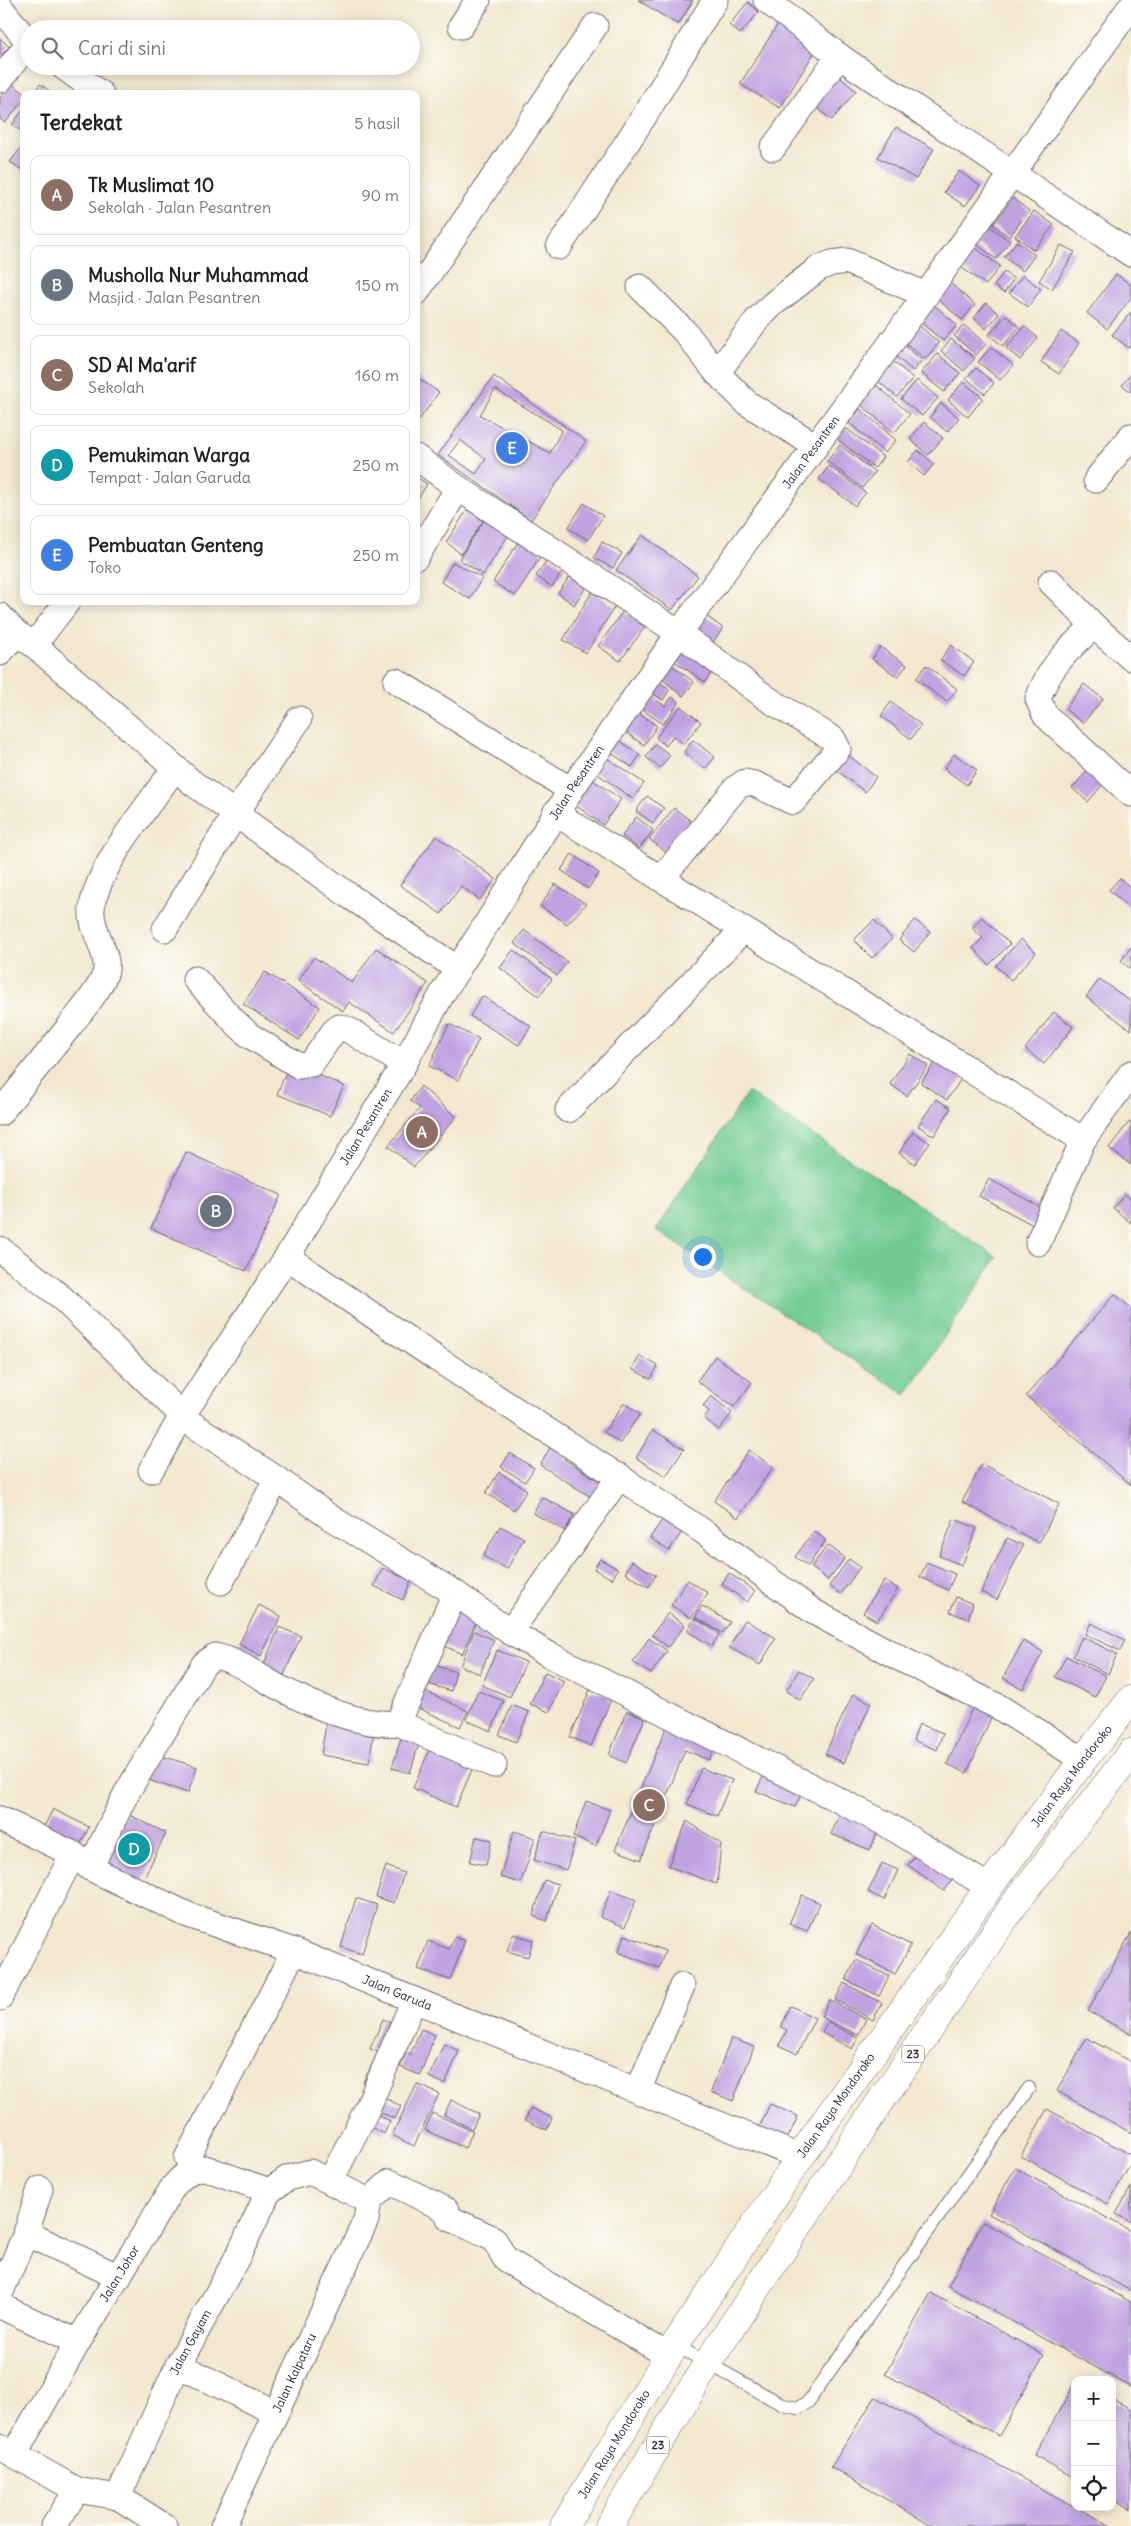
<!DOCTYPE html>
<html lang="id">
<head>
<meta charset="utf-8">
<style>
	:root { --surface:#fff; --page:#f2f2f2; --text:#202124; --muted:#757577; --line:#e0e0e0; --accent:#d93025 }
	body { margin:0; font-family:Delius,sans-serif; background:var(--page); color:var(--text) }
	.controls { position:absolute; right:15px; bottom:15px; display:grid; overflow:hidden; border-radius:10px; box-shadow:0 2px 12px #0003 }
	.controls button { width:45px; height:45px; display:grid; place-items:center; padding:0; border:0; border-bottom:1px solid var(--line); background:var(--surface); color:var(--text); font:25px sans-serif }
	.you { position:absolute; left:702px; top:1256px; width:18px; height:18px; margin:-12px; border:4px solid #fff; border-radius:50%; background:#1a73e8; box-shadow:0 0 0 8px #1a73e833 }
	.badge { display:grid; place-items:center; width:32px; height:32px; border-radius:50%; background:var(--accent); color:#fff; font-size:16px; font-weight:700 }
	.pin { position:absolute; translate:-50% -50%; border:2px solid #fff; box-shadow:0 1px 5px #0006 }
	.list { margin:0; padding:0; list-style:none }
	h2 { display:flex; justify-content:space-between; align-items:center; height:65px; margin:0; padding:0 20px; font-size:21px }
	h2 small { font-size:16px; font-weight:400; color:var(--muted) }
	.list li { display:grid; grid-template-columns:32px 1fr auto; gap:15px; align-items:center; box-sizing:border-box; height:80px; margin:0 10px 10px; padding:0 10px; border:1px solid var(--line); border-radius:10px }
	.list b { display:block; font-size:19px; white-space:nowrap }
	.list p { margin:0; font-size:16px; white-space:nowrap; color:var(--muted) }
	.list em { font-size:16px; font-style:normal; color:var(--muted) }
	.icon { flex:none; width:28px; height:28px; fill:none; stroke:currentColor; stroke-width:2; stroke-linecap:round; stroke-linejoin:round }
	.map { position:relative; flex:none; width:1131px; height:2526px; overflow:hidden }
	.search { position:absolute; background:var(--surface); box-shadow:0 2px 12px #0003; left:20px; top:20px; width:400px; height:55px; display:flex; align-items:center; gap:12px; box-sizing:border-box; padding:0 18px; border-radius:28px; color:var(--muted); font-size:19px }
	.panel { position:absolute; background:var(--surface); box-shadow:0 2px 12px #0003; left:20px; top:90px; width:400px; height:515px; border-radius:10px }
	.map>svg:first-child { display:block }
	.green { fill:#70ca91; stroke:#497666 }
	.building { fill:#c0a2e1; fill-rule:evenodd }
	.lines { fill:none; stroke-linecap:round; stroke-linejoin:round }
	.lane-casing { stroke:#6b676f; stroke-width:14 }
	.street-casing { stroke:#6b676f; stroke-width:27 }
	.highway-casing { stroke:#6b676f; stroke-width:29 }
	.lane { stroke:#fff; stroke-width:12 }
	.street { stroke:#fff; stroke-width:25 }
	.highway { stroke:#fff; stroke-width:28 }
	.labels { text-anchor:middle; stroke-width:5; stroke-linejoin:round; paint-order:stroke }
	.shield { fill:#fdfcf7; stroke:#646373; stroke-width:1 }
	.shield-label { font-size:11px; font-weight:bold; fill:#22223b }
	.street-label { font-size:12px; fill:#22223b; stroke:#fdfcf7 }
</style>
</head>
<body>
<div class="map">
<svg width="1131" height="2526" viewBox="0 0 1131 2526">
	<rect width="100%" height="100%" fill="#fdfcf7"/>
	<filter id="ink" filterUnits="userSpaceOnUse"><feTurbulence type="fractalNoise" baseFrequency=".02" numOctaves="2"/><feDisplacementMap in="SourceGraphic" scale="10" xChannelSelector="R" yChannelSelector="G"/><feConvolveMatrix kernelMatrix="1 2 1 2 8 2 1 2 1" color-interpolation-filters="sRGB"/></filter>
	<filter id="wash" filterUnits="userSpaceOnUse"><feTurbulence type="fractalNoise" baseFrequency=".0096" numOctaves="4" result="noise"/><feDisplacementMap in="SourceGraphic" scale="20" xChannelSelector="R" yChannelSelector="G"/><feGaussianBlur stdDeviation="1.12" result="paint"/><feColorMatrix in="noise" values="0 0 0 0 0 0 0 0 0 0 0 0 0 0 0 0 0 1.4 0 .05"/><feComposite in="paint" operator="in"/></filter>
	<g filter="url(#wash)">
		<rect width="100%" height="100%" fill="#f3e8cf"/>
		<!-- green -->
		<path class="green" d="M748,1092L997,1257L906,1395L656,1230Z"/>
		<g id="blocks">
			<!-- building -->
			<path class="building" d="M638,0H693L678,25Z
				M748,2L759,12L740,34L729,25Z
				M778,24L817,48L780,108L740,84Z
				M0,38L9,47L0,56Z
				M836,74L856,91L832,120L812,104Z
				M12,84L24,93V100L5,123L0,119V98Z
				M40,84L54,94H33Z
				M24,108V132L12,125Z
				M896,127L934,149L916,179L878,157Z
				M24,144V171L10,162Z
				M959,171L980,186L965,206L944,192Z
				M1013,198L1029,211L1009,237L993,225Z
				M1034,211L1054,225L1034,250L1015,236Z
				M989,226L1010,241L996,259L976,244Z
				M1017,241L1035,255L1023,271L1004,257Z
				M1061,245L1075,252L1052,289L1039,281Z
				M973,246L1000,266L986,285L958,265Z
				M1004,272L1014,279L1004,293L994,286Z
				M1116,274L1131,285V298L1107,329L1087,313Z
				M1023,275L1041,289L1028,307L1009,293Z
				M949,282L975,305L962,320L936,298Z
				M932,303L957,325L943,341L918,320Z
				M986,303L999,314L986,329L974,318Z
				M1131,312V345L1129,348L1112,335Z
				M1006,315L1019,327L1003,346L989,335Z
				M916,323L939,343L925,359L902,340Z
				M964,325L986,344L976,355L954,336Z
				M1024,326L1038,338L1020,360L1006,348Z
				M1061,331L1079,343L1059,374L1041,362Z
				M951,339L975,358L964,371L941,351Z
				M902,343L922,360L913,371L893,354Z
				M991,347L1013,365L1000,380L978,362Z
				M938,354L960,373L944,392L921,373Z
				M889,358L913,378L897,397L873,377Z
				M976,368L994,383L985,394L966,378Z
				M1131,374V392L1122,385Z
				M494,376L586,441L531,520L438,455ZM495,389L562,430L550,453L480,415ZM460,440L486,459L476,474L449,455Z
				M416,377L439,392L416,424Z
				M917,380L938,398L922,416L901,399Z
				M963,382L983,398L968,417L948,400Z
				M876,385L910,414L894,433L860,404Z
				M941,403L959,418L947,432L930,417Z
				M860,409L896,440L885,453L849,423Z
				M924,422L943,438L928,455L910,439Z
				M847,429L883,457L875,468L838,440Z
				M840,445L875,472L862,488L827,461Z
				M918,450L934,464L924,476L908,462Z
				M829,466L866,493L855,506L819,479Z
				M416,477L427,484L416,502Z
				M584,503L603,516L588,540L568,528Z
				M468,509L483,521L461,554L446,542Z
				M487,516L511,531L483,575L459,559Z
				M642,535L698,576L672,610L616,570Z
				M520,539L543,553L515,596L493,582Z
				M602,542L622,553L613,568L594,558Z
				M549,557L565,568L552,587L536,576Z
				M453,562L482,578L470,599L441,582Z
				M573,572L589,583L574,605L558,593Z
				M592,592L615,606L586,653L563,640Z
				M623,611L645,627L620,661L598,646Z
				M702,613L723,628L711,645L690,630Z
				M678,640L715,667L705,682L667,656Z
				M951,645L974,662L964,676L940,660Z
				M880,647L907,665L898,677L872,659Z
				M668,662L694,682L683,696L657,675Z
				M926,665L957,689L947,702L916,679Z
				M654,679L670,689L663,700L647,690Z
				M1084,684L1103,699L1083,723L1065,709Z
				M646,693L665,706L672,697L679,702L663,724L637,706Z
				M891,702L921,725L911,739L881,716Z
				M680,706L701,722L684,744L673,736L666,746L656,738Z
				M634,710L657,726L644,745L621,729Z
				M612,735L640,755L632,767L602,747Z
				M693,740L715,757L705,769L684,752Z
				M655,744L670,755L660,768L646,757Z
				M954,754L977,770L967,785L944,769Z
				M848,755L876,777L865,792L836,770Z
				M605,757L644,783L633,799L595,772Z
				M1093,764L1109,777L1088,802L1072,788Z
				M588,777L621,799L603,825L571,802Z
				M647,796L664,808L653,823L636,811Z
				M674,808L692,822L667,853L649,839Z
				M636,817L653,830L639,849L622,836Z
				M436,836L496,879L480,900L461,886L441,914L400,885Z
				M572,854L599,873L588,889L561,870Z
				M1120,878L1131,888V909L1109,890Z
				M555,884L586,904L567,924L540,906Z
				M982,917L1010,944L989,965L973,948L983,938L972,928Z
				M874,920L892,939L872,958L854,940Z
				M915,920L930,932L914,952L899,940Z
				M524,930L567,962L557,976L514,943Z
				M1021,939L1036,953L1011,980L996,966Z
				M1131,947V969L1121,961Z
				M376,948L428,983L394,1032L349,1002L343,1011L298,981L314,957L352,983Z
				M513,950L552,979L539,996L500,968Z
				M265,972L320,1007L299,1040L243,1004Z
				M1100,979L1131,1002V1030L1086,997Z
				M482,996L531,1026L519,1045L470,1016Z
				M1054,1012L1073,1027L1044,1064L1025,1049Z
				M449,1024L479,1039L458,1080L429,1066Z
				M910,1054L928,1066L907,1096L890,1084Z
				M937,1059L963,1076L947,1100L921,1083Z
				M290,1063L344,1086L330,1116L277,1094Z
				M421,1086L456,1117L414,1167L388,1146L420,1108L410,1101Z
				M936,1099L951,1108L934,1136L918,1126Z
				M1129,1122L1131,1123V1165L1109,1148Z
				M913,1132L930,1143L915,1164L899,1153Z
				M186,1152L281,1195L246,1271L151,1228Z
				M989,1179L1042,1208L1033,1225L979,1196Z
				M1125,1194L1131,1199V1223L1113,1208Z
				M1115,1294L1131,1308V1485L1026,1396Z
				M640,1356L658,1366L651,1379L632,1369Z
				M715,1356L752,1382L734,1407L697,1381Z
				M711,1396L732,1413L719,1430L704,1418L709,1411L703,1406Z
				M624,1403L640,1414L620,1443L604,1432Z
				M653,1430L684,1449L666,1476L636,1458Z
				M556,1437L572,1446L564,1459L601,1482L591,1497L540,1465Z
				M749,1450L773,1467L738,1518L714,1501Z
				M510,1453L534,1468L525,1482L501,1467Z
				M982,1464L1059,1504L1039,1543L962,1502Z
				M499,1472L527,1490L514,1510L486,1493Z
				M542,1497L574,1514L565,1531L533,1513Z
				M668,1511L687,1524L669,1551L650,1538Z
				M954,1519L977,1528L962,1565L939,1556Z
				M500,1526L524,1538L507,1569L483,1556Z
				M814,1531L826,1540L808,1566L795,1557Z
				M1007,1538L1023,1545L997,1600L981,1592Z
				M828,1545L845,1558L828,1580L811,1567Z
				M600,1559L618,1569L612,1579L594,1569Z
				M849,1559L860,1567L841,1594L829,1586Z
				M632,1561L656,1575L649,1587L625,1573Z
				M927,1562L955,1574L948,1590L920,1577Z
				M383,1568L411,1581L403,1600L374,1586Z
				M729,1573L755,1591L747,1602L722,1584Z
				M688,1580L708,1593L691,1618L671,1605Z
				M884,1580L898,1589L877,1621L863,1613Z
				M956,1597L973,1604L968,1619L950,1612Z
				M259,1605L281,1616L261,1656L239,1644Z
				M702,1606L730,1622L723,1633L695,1617Z
				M454,1610L477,1620L462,1654L440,1644Z
				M668,1613L685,1625L668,1647L652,1635Z
				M694,1618L720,1633L712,1646L687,1631Z
				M745,1620L776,1638L760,1665L729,1647Z
				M1091,1623L1125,1640L1120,1651L1085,1634Z
				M279,1627L301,1636L284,1675L263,1667Z
				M474,1631L494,1640L480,1674L460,1666Z
				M1082,1637L1117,1654L1108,1674L1073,1656Z
				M649,1638L667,1651L651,1674L633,1662Z
				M1023,1641L1043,1652L1023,1689L1003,1678Z
				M497,1650L526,1662L510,1697L482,1685Z
				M1066,1656L1106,1676L1095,1697L1055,1677Z
				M431,1664L456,1672L451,1691L425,1683Z
				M799,1670L814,1679L800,1700L786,1691Z
				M545,1672L564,1681L549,1712L530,1704Z
				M419,1688L468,1711L460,1727L411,1705Z
				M590,1690L612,1697L591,1746L570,1737Z
				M478,1691L504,1701L491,1731L466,1720Z
				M853,1694L871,1703L844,1763L825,1754Z
				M974,1704L993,1713L967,1773L947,1764Z
				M512,1705L529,1712L516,1742L499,1735Z
				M627,1711L645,1718L626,1763L609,1755Z
				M327,1717L374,1731L369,1763L321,1755Z
				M669,1721L717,1741L709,1760L685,1750L641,1860L615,1850Z
				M919,1724L943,1733L937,1750L913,1740Z
				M403,1731L421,1737L410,1773L392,1768Z
				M433,1742L476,1760L456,1807L413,1788Z
				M153,1753L197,1767L188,1793L145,1779Z
				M701,1768L732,1780L717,1816L687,1804Z
				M765,1773L804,1788L795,1807L756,1791Z
				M586,1801L610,1810L596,1846L573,1837Z
				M53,1809L89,1827L80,1845L40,1834Z
				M127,1814L166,1833L141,1884L101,1865Z
				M840,1815L878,1831L870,1850L831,1834Z
				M687,1821L721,1844L717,1884L668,1866Z
				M514,1831L535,1838L521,1883L500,1877Z
				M543,1831L575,1841L566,1870L534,1860Z
				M476,1837L492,1840L486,1865L470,1862Z
				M922,1847L958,1873L944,1891L908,1865Z
				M882,1863L898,1870L884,1900L868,1892Z
				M386,1866L404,1873L394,1903L376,1897Z
				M544,1880L558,1884L547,1921L533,1916Z
				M611,1890L636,1900L625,1927L600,1917Z
				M802,1895L820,1903L807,1931L789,1924Z
				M356,1898L377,1905L362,1954L341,1947Z
				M872,1925L911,1945L895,1974L856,1954Z
				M1131,1933V2034L1088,2011Z
				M513,1934L533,1940L528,1957L507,1951Z
				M625,1935L665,1951L659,1968L618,1952Z
				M454,1937L465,1941L450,1980L418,1969L428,1941L449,1949Z
				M856,1960L889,1976L879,1996L846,1980Z
				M844,1983L882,2003L873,2020L835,2000Z
				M829,2000L866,2019L858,2035L821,2017Z
				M791,2006L815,2018L797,2054L779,2045L787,2030L781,2027Z
				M383,2019L402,2028L373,2088L363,2083L378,2052L370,2049Z
				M828,2022L858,2038L852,2049L822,2033Z
				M421,2029L435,2035L420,2075L400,2067L406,2053L410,2055Z
				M731,2038L754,2047L733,2101L711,2092Z
				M1087,2038L1131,2062V2133L1057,2091Z
				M444,2044L459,2051L445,2084L429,2077Z
				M417,2084L439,2094L414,2146L392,2135Z
				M377,2094L401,2106L395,2119L370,2107Z
				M451,2100L479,2114L472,2129L444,2115Z
				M770,2104L798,2116L787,2140L759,2128Z
				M531,2108L552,2118L547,2130L525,2120Z
				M1047,2109L1131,2155V2163L1108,2204L1021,2156Z
				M372,2112L390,2121L384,2134L365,2124Z
				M432,2113L473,2131L465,2148L425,2130Z
				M1015,2168L1131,2231V2291L989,2214Z
				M1131,2187V2222L1116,2214Z
				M983,2222L1131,2302V2387L948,2286Z
				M931,2293L1044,2355L999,2436L885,2374Z
				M1075,2383V2478L1034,2455Z
				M875,2397L1075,2507L1111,2526H932L831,2467Z
				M1112,2399L1131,2409V2509L1112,2498Z"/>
		</g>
	</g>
	<g filter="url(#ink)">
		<use href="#blocks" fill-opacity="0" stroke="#6b676f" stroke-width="1"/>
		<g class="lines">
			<!-- lane casing -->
			<g class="lane-casing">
				<path id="lane" d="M675,2345L783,2405L798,2408L808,2402L1029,2088"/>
			</g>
			<!-- street casing -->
			<g class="street-casing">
				<g id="street">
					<path d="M766,0L839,56L1131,254"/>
					<path d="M0,7L29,43"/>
					<path d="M461,26L478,0"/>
					<path d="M62,66L101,94"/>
					<path d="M0,80L29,43"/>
					<path d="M773,148L839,56"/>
					<path d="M559,247L643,118L715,0"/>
					<path d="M640,287L685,332L717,373L747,403L816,446"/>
					<path d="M416,293L595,26"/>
					<path d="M717,373L756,321L773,304L819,268L832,263L847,261L926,295"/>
					<path d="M416,457L458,488L679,633L768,699L833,739L838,749L793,802L755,784L745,782L736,788L661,879"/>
					<path d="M1096,480L1131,436"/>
					<path d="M416,557L458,488"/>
					<path d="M1051,582L1094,626"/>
					<path d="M0,616L16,633L34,645L194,784L351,897L458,969"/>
					<path d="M34,645L68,601"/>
					<path d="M0,653L16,633"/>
					<path d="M1131,658L1094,626C1070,647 1048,668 1038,699L1045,715L1131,794"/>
					<path d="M396,681L571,790"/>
					<path d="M555,813L1083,1140"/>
					<path d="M165,929L236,813L299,719"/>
					<path d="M195,979L235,1022L249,1035L299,1066L311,1064L334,1031L339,1027L347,1029L404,1064"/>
					<path d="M568,1110L743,930"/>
					<path d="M0,1113C23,1084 46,1056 69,1027C81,1011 98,993 105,974C112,955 89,930 92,908C98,865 149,805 174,769"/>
					<path d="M1038,1243L1083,1140L1131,1073"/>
					<path d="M0,1249L61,1297L189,1422L277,1479L331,1518L455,1593L510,1632L550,1655L886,1824L989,1887"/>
					<path d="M287,1257L437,1359L704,1532L814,1612L905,1661L999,1707L1083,1760"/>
					<path id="s1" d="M151,1470L182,1416L287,1257L404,1064L442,994L571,790L679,633L926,295L1131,6"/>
					<path d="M221,1582L277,1479"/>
					<path d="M510,1632L620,1476"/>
					<path d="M398,1723L455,1593"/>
					<path id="s2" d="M0,1819L73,1854L90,1868L188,1915L294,1951L800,2157"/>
					<path d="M90,1868L126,1794L204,1664L215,1656C239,1661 259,1677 280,1688C312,1705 362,1727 398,1723L494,1765"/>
					<path d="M0,1998L73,1854"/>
					<path d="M638,2091L682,1986"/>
					<path d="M187,2158L294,1951"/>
					<path d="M330,2182L367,2109L414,2000"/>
					<path d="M369,2201L390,2182L446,2210L449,2218L494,2239L504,2257L511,2263L669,2356"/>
					<path d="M26,2233L119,2277"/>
					<path d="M0,2294L26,2233L40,2189"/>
					<path d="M0,2306L78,2342"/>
					<path d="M178,2365L274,2412"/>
					<path d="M0,2447L77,2490"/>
					<path id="s3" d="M14,2455L78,2342L173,2187C182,2176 191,2168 205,2168L269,2191"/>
					<path id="s4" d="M118,2497L178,2365L239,2254L269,2191"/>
					<path d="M54,2526L77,2490L118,2497L164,2526"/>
					<path id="s5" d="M223,2526L366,2220L369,2201L310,2172L288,2178L269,2191"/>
				</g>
			</g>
			<!-- highway casing -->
			<g class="highway-casing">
				<g id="highway">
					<path id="s6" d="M564,2526L675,2345L800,2157L989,1887L1083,1760L1131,1700"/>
					<path d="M609,2526L707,2364L876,2108L1013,1906L1131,1753"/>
				</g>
			</g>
			<!-- lane -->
			<use href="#lane" class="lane"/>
			<!-- street -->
			<use href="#street" class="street"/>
			<!-- highway -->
			<use href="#highway" class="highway"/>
		</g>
	</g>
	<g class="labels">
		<!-- shield labels -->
		<g class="shield">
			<rect x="902" y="2045.5" width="22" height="17" rx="4"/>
			<rect x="647" y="2436.5" width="22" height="17" rx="4"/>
		</g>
		<g class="shield-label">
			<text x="913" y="2058">23</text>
			<text x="658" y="2449">23</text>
		</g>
		<!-- street labels -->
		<g class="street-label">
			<text dy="4" stroke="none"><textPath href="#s1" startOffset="1214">Jalan Pesantren</textPath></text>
			<text dy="4" stroke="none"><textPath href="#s1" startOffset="809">Jalan Pesantren</textPath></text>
			<text dy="4" stroke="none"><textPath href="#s1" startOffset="405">Jalan Pesantren</textPath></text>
			<text dy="4" stroke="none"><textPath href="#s6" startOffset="906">Jalan Raya Mondoroko</textPath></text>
			<text dy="4" stroke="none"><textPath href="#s2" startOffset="435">Jalan Garuda</textPath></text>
			<text dy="4" stroke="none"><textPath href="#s6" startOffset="501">Jalan Raya Mondoroko</textPath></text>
			<text dy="4" stroke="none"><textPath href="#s3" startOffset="210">Jalan Johor</textPath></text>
			<text dy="4" stroke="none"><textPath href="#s4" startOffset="171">Jalan Gayam</textPath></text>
			<text dy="4" stroke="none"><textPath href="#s5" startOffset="169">Jalan Kalpataru</textPath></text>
			<text dy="4" stroke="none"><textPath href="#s6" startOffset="96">Jalan Raya Mondoroko</textPath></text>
		</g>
	</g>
</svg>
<div class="controls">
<button>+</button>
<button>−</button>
<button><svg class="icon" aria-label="locate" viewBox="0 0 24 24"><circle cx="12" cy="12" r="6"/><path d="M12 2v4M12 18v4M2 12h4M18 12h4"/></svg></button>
</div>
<div class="you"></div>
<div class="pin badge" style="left:422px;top:1132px;background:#8d6e63">A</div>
<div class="pin badge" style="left:216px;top:1211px;background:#6b7280">B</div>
<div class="pin badge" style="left:649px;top:1805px;background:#8d6e63">C</div>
<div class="pin badge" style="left:134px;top:1849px;background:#0f9aa8">D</div>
<div class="pin badge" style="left:512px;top:448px;background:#3f7fe0">E</div>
<div class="search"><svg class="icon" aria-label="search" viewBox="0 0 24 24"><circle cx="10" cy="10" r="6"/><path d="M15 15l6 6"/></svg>Cari di sini</div>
<section class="panel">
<h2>Terdekat<small>5 hasil</small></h2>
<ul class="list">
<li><span class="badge" style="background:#8d6e63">A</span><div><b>Tk Muslimat 10</b><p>Sekolah · Jalan Pesantren</p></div><em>90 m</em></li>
<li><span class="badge" style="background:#6b7280">B</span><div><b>Musholla Nur Muhammad</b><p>Masjid · Jalan Pesantren</p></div><em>150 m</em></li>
<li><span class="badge" style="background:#8d6e63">C</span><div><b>SD Al Ma'arif</b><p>Sekolah</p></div><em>160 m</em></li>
<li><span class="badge" style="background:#0f9aa8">D</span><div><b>Pemukiman Warga</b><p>Tempat · Jalan Garuda</p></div><em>250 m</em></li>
<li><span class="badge" style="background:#3f7fe0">E</span><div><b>Pembuatan Genteng</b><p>Toko</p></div><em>250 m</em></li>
</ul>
</section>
</div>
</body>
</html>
